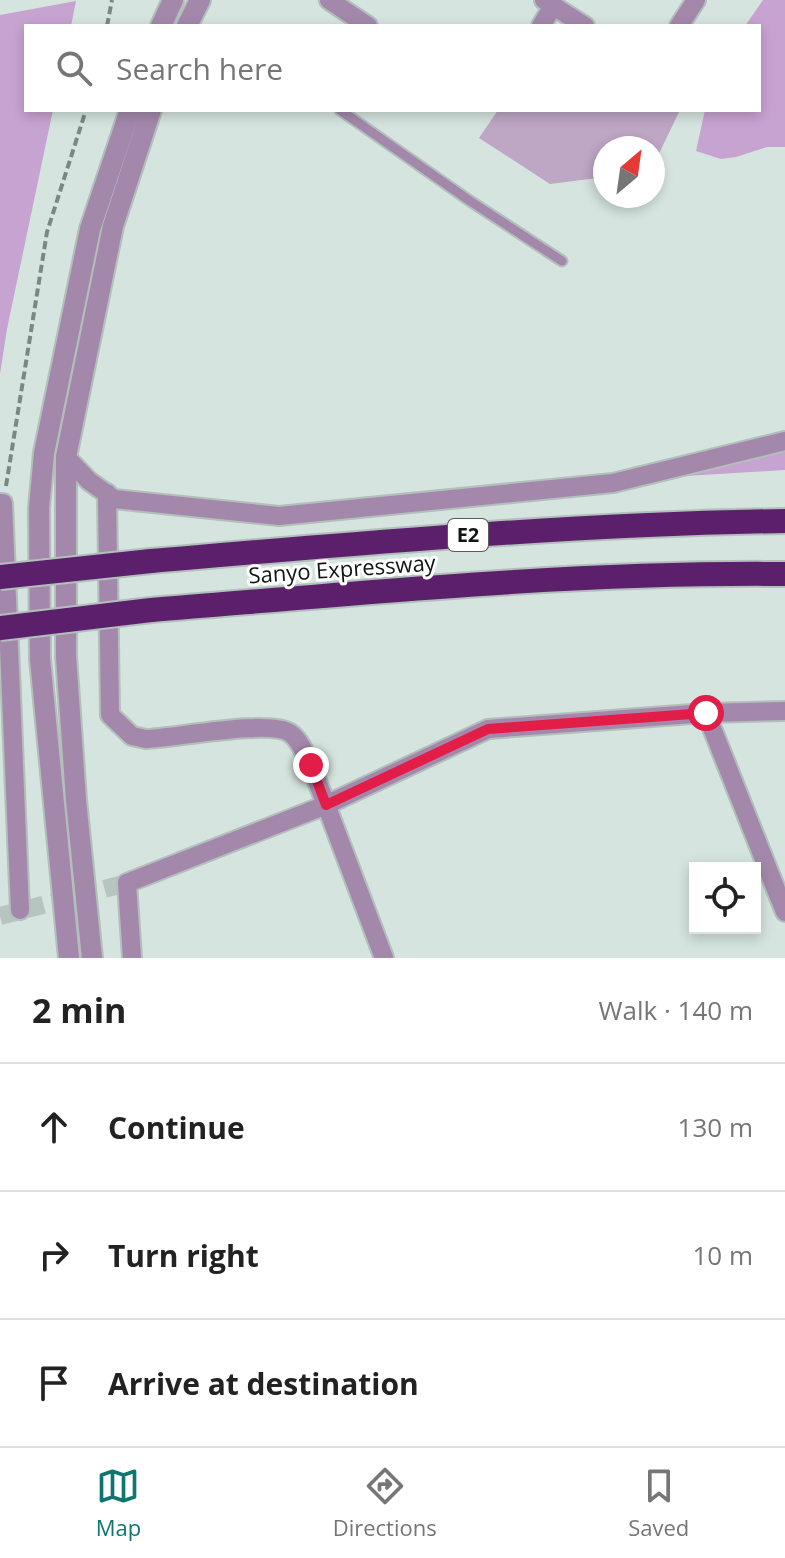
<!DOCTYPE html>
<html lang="en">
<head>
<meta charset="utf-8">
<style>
	:root { --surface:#fff; --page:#f2f2f2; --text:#222; --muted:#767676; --line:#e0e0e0; --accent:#0f766e }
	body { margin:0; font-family:"Open Sans",sans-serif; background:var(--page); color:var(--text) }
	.controls { position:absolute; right:24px; bottom:24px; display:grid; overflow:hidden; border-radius:0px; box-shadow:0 4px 12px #0003 }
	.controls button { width:72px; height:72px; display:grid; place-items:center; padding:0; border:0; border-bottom:2px solid var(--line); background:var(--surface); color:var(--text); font:40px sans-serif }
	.compass { position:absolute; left:593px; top:136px; width:72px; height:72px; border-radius:50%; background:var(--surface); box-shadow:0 4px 12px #0003; rotate:29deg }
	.stop { position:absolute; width:24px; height:24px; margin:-18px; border:6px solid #e11d48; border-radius:50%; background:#fff }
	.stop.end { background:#e11d48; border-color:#fff; box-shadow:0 2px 8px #0008 }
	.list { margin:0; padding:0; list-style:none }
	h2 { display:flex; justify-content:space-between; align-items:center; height:104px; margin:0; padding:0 32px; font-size:34px }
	h2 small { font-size:26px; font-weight:400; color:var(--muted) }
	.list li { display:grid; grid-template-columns:52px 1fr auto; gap:24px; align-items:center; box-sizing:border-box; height:128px; padding:0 32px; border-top:2px solid var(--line) }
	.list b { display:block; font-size:30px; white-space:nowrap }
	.list em { font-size:26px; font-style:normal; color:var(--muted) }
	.icon { flex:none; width:44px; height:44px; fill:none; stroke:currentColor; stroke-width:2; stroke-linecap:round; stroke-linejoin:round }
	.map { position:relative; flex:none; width:785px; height:958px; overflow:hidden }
	.search { position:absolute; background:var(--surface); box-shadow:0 4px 12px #0003; left:24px; right:24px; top:24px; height:88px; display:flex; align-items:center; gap:20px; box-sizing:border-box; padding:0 28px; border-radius:0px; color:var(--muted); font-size:30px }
	.sheet { height:488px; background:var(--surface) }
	nav { display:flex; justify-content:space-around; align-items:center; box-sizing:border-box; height:112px; border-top:2px solid var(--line); background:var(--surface); font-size:22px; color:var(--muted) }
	nav a { display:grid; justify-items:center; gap:4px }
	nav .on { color:var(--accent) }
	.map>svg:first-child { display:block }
	.green { fill:#bea6c5 }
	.forest { fill:#c7a3d1 }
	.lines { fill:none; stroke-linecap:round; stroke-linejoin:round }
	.minor-tunnel { stroke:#b7c5c0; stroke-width:18; stroke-dasharray:18 9; stroke-linecap:butt }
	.service-casing { stroke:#b2bfba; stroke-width:13 }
	.minor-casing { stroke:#b2bfba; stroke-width:22 }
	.tertiary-casing { stroke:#b2bfba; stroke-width:24 }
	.motorway-casing { stroke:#b2bfba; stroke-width:28 }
	.path { stroke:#7c8783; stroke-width:4; stroke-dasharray:8 4; stroke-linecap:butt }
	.service { stroke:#a488ac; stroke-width:9 }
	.minor { stroke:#a488ac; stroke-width:18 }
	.tertiary { stroke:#a488ac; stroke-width:20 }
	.motorway { stroke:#5c1f6b; stroke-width:24 }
	.motorway-bridge-casing { stroke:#b2bfba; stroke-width:28; stroke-linecap:butt }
	.motorway-bridge { stroke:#5c1f6b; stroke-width:24 }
	.route { stroke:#e11d48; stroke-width:10 }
	.labels { text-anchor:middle; stroke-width:6; stroke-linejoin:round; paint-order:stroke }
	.shield { fill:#fff; stroke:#585b5a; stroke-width:2 }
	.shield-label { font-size:20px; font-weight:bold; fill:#101513 }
	.street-label { font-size:22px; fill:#101513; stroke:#fff }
</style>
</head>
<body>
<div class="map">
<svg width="785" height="958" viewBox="0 0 785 958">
	<rect width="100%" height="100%" fill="#d5e4df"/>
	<!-- green -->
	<path class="green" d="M498,110H680L653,166V148H605V177L550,184L479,138Z"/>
	<!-- forest -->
	<path class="forest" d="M763,0H785V147H767L736,157L721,159L696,151L705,110H759V26H745Z
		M76,1L71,26H26V110H53L7,329L0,374V15Z
		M785,446V470L636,479Z"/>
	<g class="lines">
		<!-- minor-tunnel -->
		<path class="minor-tunnel" d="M0,916L127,883"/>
		<!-- service casing -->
		<g class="service-casing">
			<path id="service" d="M340,110L470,201L562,261"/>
		</g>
		<!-- minor casing -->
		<g class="minor-casing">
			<path id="minor" d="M329,0L368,26
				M544,0L585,26
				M541,26L553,6
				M679,26L696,0
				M66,457L89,481L114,499L279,516L613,483L785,441
				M107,493L110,715L132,736L146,739C175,738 270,719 290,733C300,740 305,754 311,765L384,958
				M0,503H3L20,910
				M706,713L785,912
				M132,958L127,883L326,805L488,729L706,713L785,711"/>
		</g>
		<!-- tertiary casing -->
		<g class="tertiary-casing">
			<path id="tertiary" d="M161,26L173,0
				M187,26L200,0
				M69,958L40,659L39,508L44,453L90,229L130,110
				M92,958L76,800L66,656V457L113,226L151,110"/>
		</g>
		<!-- motorway casing -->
		<g class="motorway-casing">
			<path id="motorway" d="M151,561C362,543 573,524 785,521
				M151,610C362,593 573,572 785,574"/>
		</g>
		<!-- path -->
		<path class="path" d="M107,26L112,0
			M6,486L47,232L86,110"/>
		<!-- service -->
		<use href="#service" class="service"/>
		<!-- minor -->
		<use href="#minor" class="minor"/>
		<!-- tertiary -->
		<use href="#tertiary" class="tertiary"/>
		<!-- motorway -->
		<use href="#motorway" class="motorway"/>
		<!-- motorway-bridge casing -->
		<g class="motorway-bridge-casing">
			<path id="motorway-bridge" d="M0,577L151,561
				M0,628L151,610"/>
		</g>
		<!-- motorway-bridge -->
		<use href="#motorway-bridge" class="motorway-bridge"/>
	</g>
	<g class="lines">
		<!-- route -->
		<path class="route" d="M311,765L326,805L488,729L706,713"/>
	</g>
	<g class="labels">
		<!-- shield labels -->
		<rect class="shield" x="448" y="519" width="40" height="32" rx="6"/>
		<g class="shield-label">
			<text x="468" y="542">E2</text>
		</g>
		<!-- street labels -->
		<g class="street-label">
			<text transform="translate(342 569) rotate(-4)" y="8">Sanyo Expressway</text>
		</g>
	</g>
</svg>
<div class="controls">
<button><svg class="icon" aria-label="locate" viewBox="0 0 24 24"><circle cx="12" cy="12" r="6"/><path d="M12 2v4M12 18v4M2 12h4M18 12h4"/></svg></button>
</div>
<svg class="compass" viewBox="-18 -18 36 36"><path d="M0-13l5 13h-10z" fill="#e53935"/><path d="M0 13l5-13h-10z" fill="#767676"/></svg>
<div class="stop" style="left:706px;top:713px"></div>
<div class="stop end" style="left:311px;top:765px"></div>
<div class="search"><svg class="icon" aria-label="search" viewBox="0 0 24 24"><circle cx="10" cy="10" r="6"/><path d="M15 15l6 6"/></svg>Search here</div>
</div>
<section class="sheet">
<h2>2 min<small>Walk · 140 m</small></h2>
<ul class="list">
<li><svg class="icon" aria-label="ahead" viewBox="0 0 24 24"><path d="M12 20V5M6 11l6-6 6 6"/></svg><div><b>Continue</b></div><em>130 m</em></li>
<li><svg class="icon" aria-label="right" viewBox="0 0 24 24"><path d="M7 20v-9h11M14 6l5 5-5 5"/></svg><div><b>Turn right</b></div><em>10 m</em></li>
<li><svg class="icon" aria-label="arrive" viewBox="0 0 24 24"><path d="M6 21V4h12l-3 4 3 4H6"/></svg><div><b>Arrive at destination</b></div></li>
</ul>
</section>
<nav>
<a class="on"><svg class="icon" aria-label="map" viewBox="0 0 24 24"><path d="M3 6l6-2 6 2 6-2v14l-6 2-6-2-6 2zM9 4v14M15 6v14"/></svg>Map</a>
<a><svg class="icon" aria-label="directions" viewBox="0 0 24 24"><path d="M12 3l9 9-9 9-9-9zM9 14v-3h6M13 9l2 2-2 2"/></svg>Directions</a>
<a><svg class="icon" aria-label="saved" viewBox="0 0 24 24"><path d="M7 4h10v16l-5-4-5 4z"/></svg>Saved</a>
</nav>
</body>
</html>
